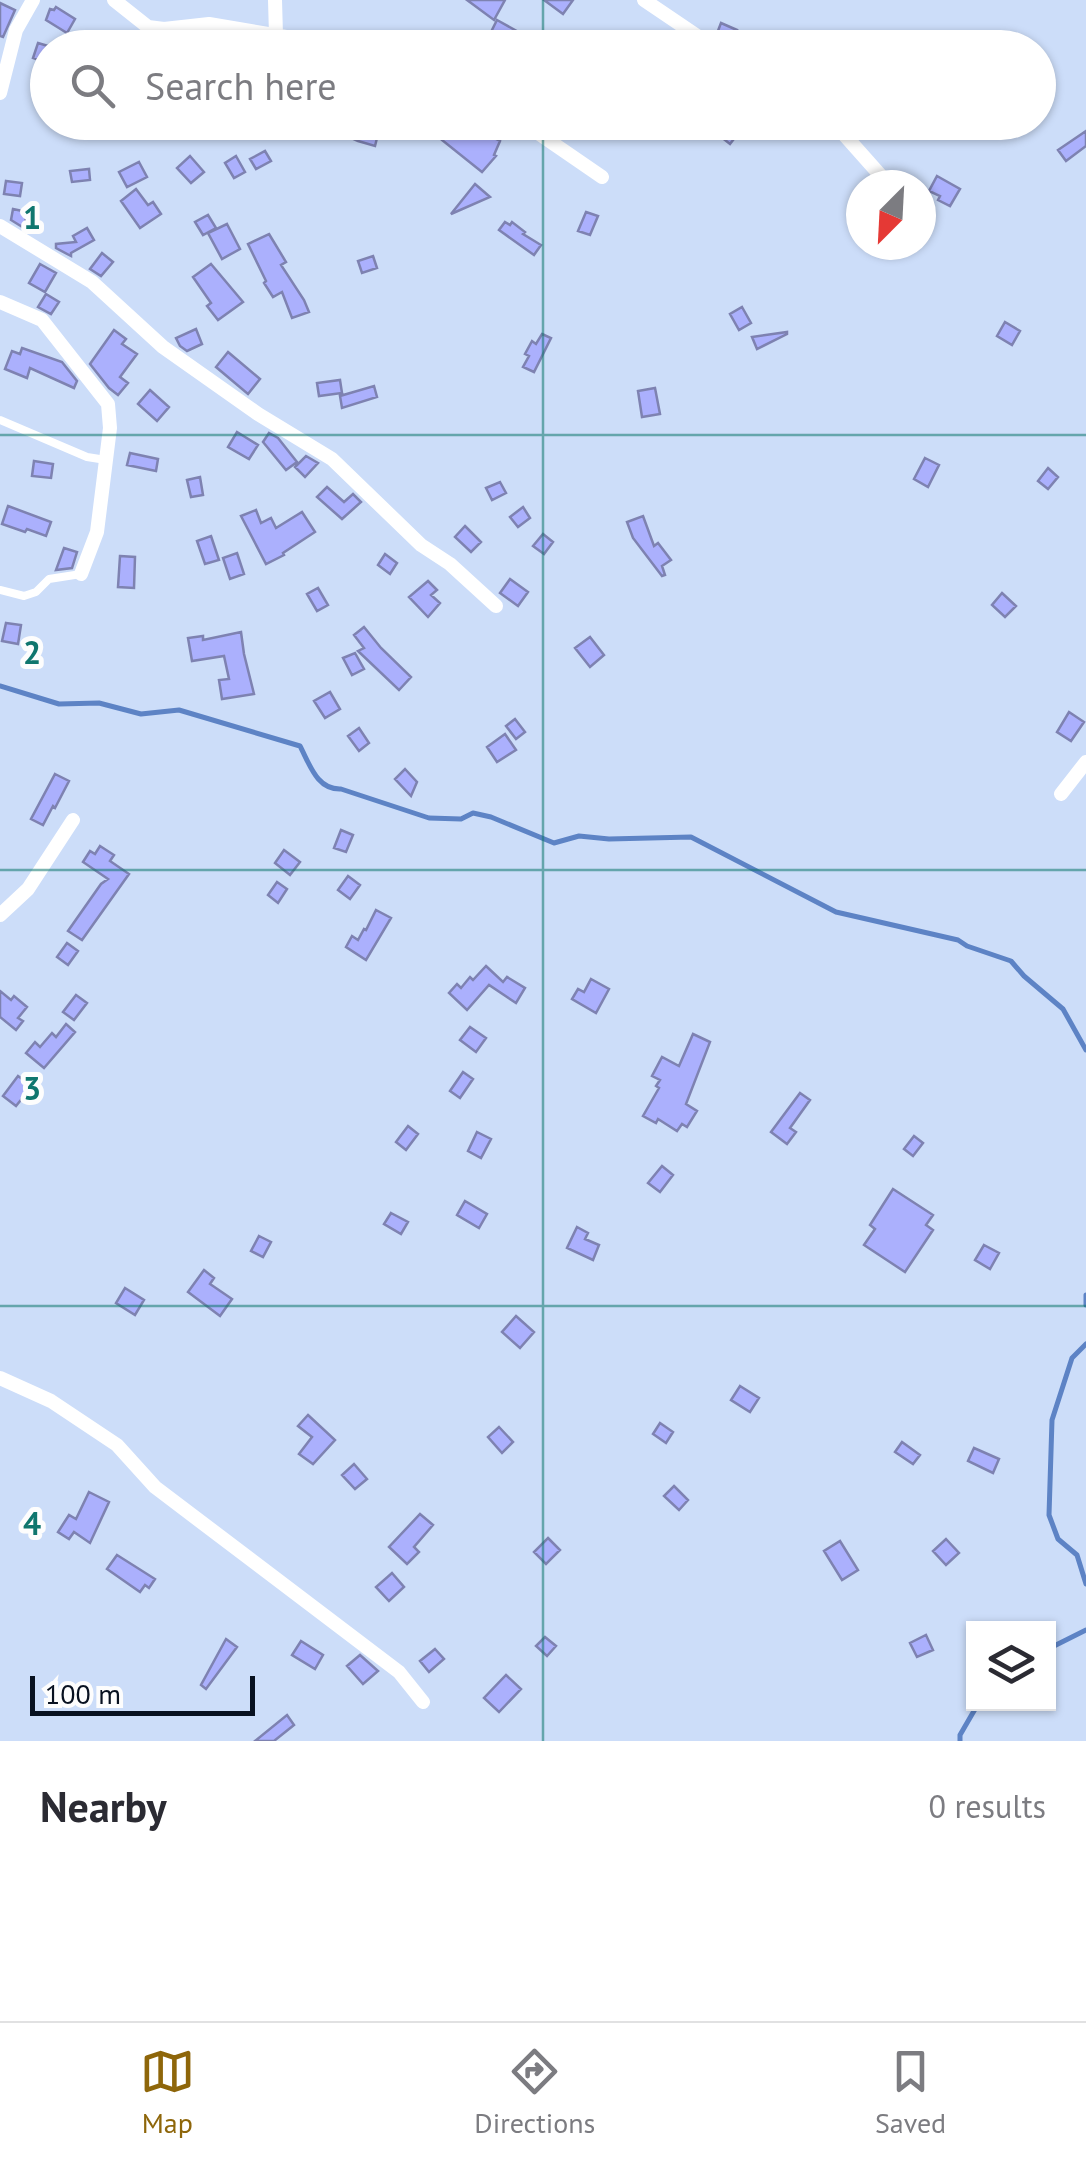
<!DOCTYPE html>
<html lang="en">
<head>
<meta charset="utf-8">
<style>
	:root { --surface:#fff; --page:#f2f2f3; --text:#2b2b33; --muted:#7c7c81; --line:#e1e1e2; --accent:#8e660a }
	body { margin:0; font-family:"PT Sans",sans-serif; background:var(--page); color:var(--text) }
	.controls { position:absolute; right:30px; bottom:30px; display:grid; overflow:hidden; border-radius:0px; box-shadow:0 2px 8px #0004 }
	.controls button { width:90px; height:90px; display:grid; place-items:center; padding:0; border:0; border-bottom:2px solid var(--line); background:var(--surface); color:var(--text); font:50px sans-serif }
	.compass { position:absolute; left:846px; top:170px; width:90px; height:90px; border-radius:50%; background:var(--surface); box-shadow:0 2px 8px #0004; rotate:204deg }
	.scale { position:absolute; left:30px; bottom:25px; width:225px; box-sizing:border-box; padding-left:10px; border:5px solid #081120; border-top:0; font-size:28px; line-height:35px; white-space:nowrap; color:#081120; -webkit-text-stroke:8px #fdfdfd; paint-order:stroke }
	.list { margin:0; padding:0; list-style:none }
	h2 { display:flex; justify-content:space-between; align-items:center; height:130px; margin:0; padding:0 40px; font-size:42px }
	h2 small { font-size:32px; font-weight:400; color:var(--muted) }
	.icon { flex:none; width:55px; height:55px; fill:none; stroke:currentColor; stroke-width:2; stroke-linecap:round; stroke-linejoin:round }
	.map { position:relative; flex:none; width:1086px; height:1741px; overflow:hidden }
	.search { position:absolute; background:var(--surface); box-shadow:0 2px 8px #0004; left:30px; right:30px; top:30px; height:110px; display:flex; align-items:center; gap:25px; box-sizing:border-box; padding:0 35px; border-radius:55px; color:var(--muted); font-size:38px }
	.sheet { height:280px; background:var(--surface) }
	nav { display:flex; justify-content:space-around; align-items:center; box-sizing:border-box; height:140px; border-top:2px solid var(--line); background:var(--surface); font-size:28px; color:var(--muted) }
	nav a { display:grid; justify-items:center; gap:5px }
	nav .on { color:var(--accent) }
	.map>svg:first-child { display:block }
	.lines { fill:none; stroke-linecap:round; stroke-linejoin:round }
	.stream { stroke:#5d83c5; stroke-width:5 }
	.building { fill:#abb0fd; stroke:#7e82b1; stroke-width:2.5 }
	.service { stroke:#fff; stroke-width:8 }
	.minor { stroke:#fff; stroke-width:14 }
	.grid { fill:none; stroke:#0f766e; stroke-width:2.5; stroke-opacity:0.55 }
	.grid-label { font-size:32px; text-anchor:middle; font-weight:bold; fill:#0f766e; stroke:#fdfdfd; stroke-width:10; stroke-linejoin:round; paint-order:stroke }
</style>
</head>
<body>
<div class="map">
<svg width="1086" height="1741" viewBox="0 0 1086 1741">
	<rect width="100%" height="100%" fill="#ccddf9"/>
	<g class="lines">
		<!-- stream -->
		<path class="stream" d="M0,686L59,704L99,703L141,714L179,710L300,746C310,765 317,790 341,789L429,818L461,819L473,813L491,817L554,843L579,836L609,839L691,837L836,912L958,940L967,946L1011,961L1024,976L1063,1009L1086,1050
			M1086,1295V1305
			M1086,1344L1072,1358L1052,1420L1049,1515L1058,1539L1077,1555L1086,1584
			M1048,1649L1086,1630
			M960,1741V1735L978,1704"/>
	</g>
	<!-- building -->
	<path class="building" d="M467,0H505L494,20Z
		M544,0H573L563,14Z
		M0,3L15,10L3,37L0,36Z
		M56,7L75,19L67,33L46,20L50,9L54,10Z
		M497,20L522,34L516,45L491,32Z
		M721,23L737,30L730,46L716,36Z
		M835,32H857V48H835Z
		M570,35L574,36L588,48H558Z
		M38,43L48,46V63L33,58Z
		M316,122H381L375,146L358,141Z
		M454,122H500L494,138L500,141L494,155L496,156L482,172L442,140Z
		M731,122H747L730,144L720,136Z
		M1086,131V146L1066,161L1058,150Z
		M265,151L271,161L256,169L250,159Z
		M190,156L204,172L191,183L177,168Z
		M236,156L245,172L234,178L225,163Z
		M139,162L147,177L127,187L119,172Z
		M89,169L90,180L72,182L70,171Z
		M937,176L960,189L950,206L938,200L940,196L929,191Z
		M6,181L22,183L20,196L4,194Z
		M475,184L490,197L451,214Z
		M136,189L148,205L153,202L161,214L140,228L121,201Z
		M13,209L27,212L24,228L11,220Z
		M586,212L598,216L590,235L578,231Z
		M208,215L216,228L203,235L195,222Z
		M505,222L510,225L512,222L525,232L523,234L541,245L534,255L499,230Z
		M227,224L240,249L222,259L208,233Z
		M87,228L94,240L71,253V256L56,248V244L76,242L73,236Z
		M269,234L286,262L281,265L304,300L309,312L292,318L282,292L273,297L264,283L266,281L248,244Z
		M102,253L113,262L101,276L90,269Z
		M373,256L377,268L362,273L358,261Z
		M40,264L56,273L45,292L29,283Z
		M211,264L243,302L218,320L207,306L211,303L193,277Z
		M46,294L59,302L51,314L38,307Z
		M742,307L751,323L739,330L730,314Z
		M1005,322L1020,331L1012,345L997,336Z
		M196,329L202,344L187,351L180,346L176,338Z
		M114,330L126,339L122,344L137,354L120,377L128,383L118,395L109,388L90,364Z
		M787,332V334L757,349L752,337Z
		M542,334L551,338L534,372L523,367L529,356L525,354L532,341L536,344Z
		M22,348L62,362L77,381L74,388L30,368L27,378L5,369L12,351L20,354Z
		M228,352L260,379L248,394L216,367Z
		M340,380L342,393L319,396L317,383Z
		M374,386L377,397L342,408L340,396Z
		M655,388L660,414L642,417L638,391Z
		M150,390L169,407L157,421L138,404Z
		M237,432L258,445L249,459L228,447Z
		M269,433L278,438L297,462L286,470L263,442Z
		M130,453L158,459L156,471L127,465Z
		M306,456L318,463L305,477L295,467Z
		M925,458L939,465L928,487L914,479Z
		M34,461L53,464L51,478L32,476Z
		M1048,468L1058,477L1048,489L1038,481Z
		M200,477L203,495L191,497L187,480Z
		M500,482L506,493L492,500L486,488Z
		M327,487L344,502L353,494L361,502L342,519L317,497Z
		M8,506L51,522L46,536L27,529L25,532L2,524Z
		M523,507L530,518L518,527L510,517Z
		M256,510L261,523L271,518L276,528L302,512L315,532L283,553L284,555L266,564L241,516Z
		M643,516L654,546L658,543L671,560L662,566L665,575L662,576L633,538L627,522Z
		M465,526L481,542L471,552L455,537Z
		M543,534L553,542L544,554L533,546Z
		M211,536L219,560L205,564L197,541Z
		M64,548L77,552L72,568L56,570Z
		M237,553L244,574L230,579L223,558Z
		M385,554L397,563L390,574L378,565Z
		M120,556L135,557L134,588L118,587Z
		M510,579L528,592L518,606L500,593Z
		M428,581L437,590L431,595L440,603L428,617L409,597Z
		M318,588L328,605L317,611L307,594Z
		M1002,593L1016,606L1005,617L992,605Z
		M6,623L21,625L18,644L2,641Z
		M364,627L381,648L411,677L399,690L358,651L364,648L354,635Z
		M241,632L244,654L254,694L222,699L219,680L229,679L224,656L192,661L188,638L203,636V640Z
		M590,637L604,655L590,667L575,648Z
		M355,653L364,669L352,675L343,658Z
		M330,692L340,709L325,718L314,701Z
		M1069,712L1084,722L1071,741L1057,732Z
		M515,719L525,732L516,739L506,726Z
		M359,728L369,743L359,751L348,736Z
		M505,734L516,750L497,762L487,747Z
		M405,769L417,782L411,796L395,779Z
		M55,774L69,781L55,808L53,806L43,825L31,819Z
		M341,830L353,835L346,852L334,848Z
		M100,846L114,855L110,861L129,874L82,940L68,931L101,884L108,879L83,862L90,851L95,854Z
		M284,850L300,862L290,875L275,863Z
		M348,876L360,885L350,899L338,890Z
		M277,882L287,889L278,903L268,895Z
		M376,910L391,918L366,960L346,947L352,936L358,940L364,929L366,930Z
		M67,943L78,951L68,965L57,957Z
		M486,966L503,982L507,977L525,988L516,1003L489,985L467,1010L449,993L457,984L461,988L470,977L473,980Z
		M591,979L609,989L596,1013L572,999L578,989L584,992Z
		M0,991L11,1000L14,996L27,1007L18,1018L23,1021L16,1030L0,1017Z
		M76,995L87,1003L74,1020L63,1012Z
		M66,1024L75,1032L44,1068L26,1053L35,1042L40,1047L52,1033L56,1037Z
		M470,1027L486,1038L476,1052L460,1040Z
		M693,1034L710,1042L686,1104L697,1111L687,1127L682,1124L677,1131L658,1119L656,1123L643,1116L659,1088L656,1086L660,1080L652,1076L662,1057L679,1066Z
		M463,1072L473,1079L460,1098L450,1091Z
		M18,1076L32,1086L16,1106L3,1096Z
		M800,1093L810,1100L790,1128L796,1132L787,1144L771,1132Z
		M408,1126L418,1134L406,1150L396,1142Z
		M477,1132L491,1139L481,1158L468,1151Z
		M914,1136L923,1143L913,1156L904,1149Z
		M662,1166L673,1175L660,1192L648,1183Z
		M893,1189L933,1215L926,1225L933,1230L905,1272L864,1245L875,1229L870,1225Z
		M465,1201L487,1214L479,1228L457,1215Z
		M391,1213L408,1222L401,1234L384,1224Z
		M577,1227L588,1233L585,1239L599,1245L593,1260L567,1248Z
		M259,1236L271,1242L263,1257L251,1251Z
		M984,1245L999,1253L990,1269L975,1260Z
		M204,1270L214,1278L210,1284L232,1299L220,1316L188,1292Z
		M125,1288L144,1300L135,1315L116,1303Z
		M516,1316L534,1332L520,1348L502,1332Z
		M740,1386L759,1398L750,1412L731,1400Z
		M308,1415L335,1440L313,1464L299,1454L312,1437L298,1426Z
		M660,1423L673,1432L666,1443L653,1434Z
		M499,1427L513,1442L502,1453L488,1437Z
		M902,1442L920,1455L913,1464L895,1452Z
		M974,1448L999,1459L993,1473L968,1461Z
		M354,1464L367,1479L355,1489L342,1475Z
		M674,1486L688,1500L679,1510L664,1496Z
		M89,1492L109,1502L90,1543L74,1532L69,1539L58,1532L69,1515L76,1519Z
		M420,1514L433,1525L414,1547L419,1552L407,1564L389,1547Z
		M548,1538L560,1550L546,1564L534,1552Z
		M946,1539L959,1553L946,1565L933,1551Z
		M840,1541L858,1570L842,1580L824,1551Z
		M117,1555L155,1579L149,1588L145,1585L140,1592L107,1569Z
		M392,1573L404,1587L389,1601L376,1587Z
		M926,1635L933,1650L917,1657L910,1643Z
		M545,1637L556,1646L547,1656L536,1646Z
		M226,1639L237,1647L206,1689L201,1685Z
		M301,1641L323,1655L315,1669L292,1655Z
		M435,1649L444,1659L429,1672L420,1661Z
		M360,1655L378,1671L363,1684L347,1666Z
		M506,1675L521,1689L499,1712L484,1698Z
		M287,1715L294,1725L274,1741H255Z"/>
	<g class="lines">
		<!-- service -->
		<path class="service" d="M0,420L87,457L106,460
			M0,590L24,596L36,592L49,579L81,574"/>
		<!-- minor -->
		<path class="minor" d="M114,0L148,27L164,29L209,24L352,48
			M275,0L276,35
			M644,0L715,48
			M0,93L16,30L33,0
			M522,122L602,177
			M833,122L889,185
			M0,226L92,282L163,347L258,414L332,459L421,545L450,564L496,606
			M0,302L42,320L108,404L110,428L97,532L81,574
			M1061,794L1086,762
			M0,915L28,889L73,820
			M0,1378L51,1401L117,1445L155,1487L399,1672L423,1702"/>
	</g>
	<!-- grid -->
	<path class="grid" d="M543,0V48M543,122V1741M0,435H1086M0,870H1086M0,1306H1086"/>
	<g class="grid-label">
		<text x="32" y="229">1</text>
		<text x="32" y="664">2</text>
		<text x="32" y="1100">3</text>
		<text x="32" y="1535">4</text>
	</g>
</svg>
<div class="controls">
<button><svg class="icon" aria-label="layers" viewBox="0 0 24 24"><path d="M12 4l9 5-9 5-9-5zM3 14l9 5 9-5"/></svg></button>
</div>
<svg class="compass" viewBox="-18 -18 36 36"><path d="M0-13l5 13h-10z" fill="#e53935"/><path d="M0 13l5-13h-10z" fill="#7c7c81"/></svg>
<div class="scale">100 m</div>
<div class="search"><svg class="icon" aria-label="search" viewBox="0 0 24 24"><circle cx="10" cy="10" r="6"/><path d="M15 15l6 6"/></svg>Search here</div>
</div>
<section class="sheet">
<h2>Nearby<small>0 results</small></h2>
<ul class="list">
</ul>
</section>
<nav>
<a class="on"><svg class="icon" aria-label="map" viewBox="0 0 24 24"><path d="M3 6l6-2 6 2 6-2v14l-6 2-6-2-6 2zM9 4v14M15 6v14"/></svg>Map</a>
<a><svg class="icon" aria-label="directions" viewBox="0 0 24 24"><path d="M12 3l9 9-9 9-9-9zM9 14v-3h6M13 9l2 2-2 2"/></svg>Directions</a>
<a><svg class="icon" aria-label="saved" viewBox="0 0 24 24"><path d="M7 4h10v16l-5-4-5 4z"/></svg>Saved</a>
</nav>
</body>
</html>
